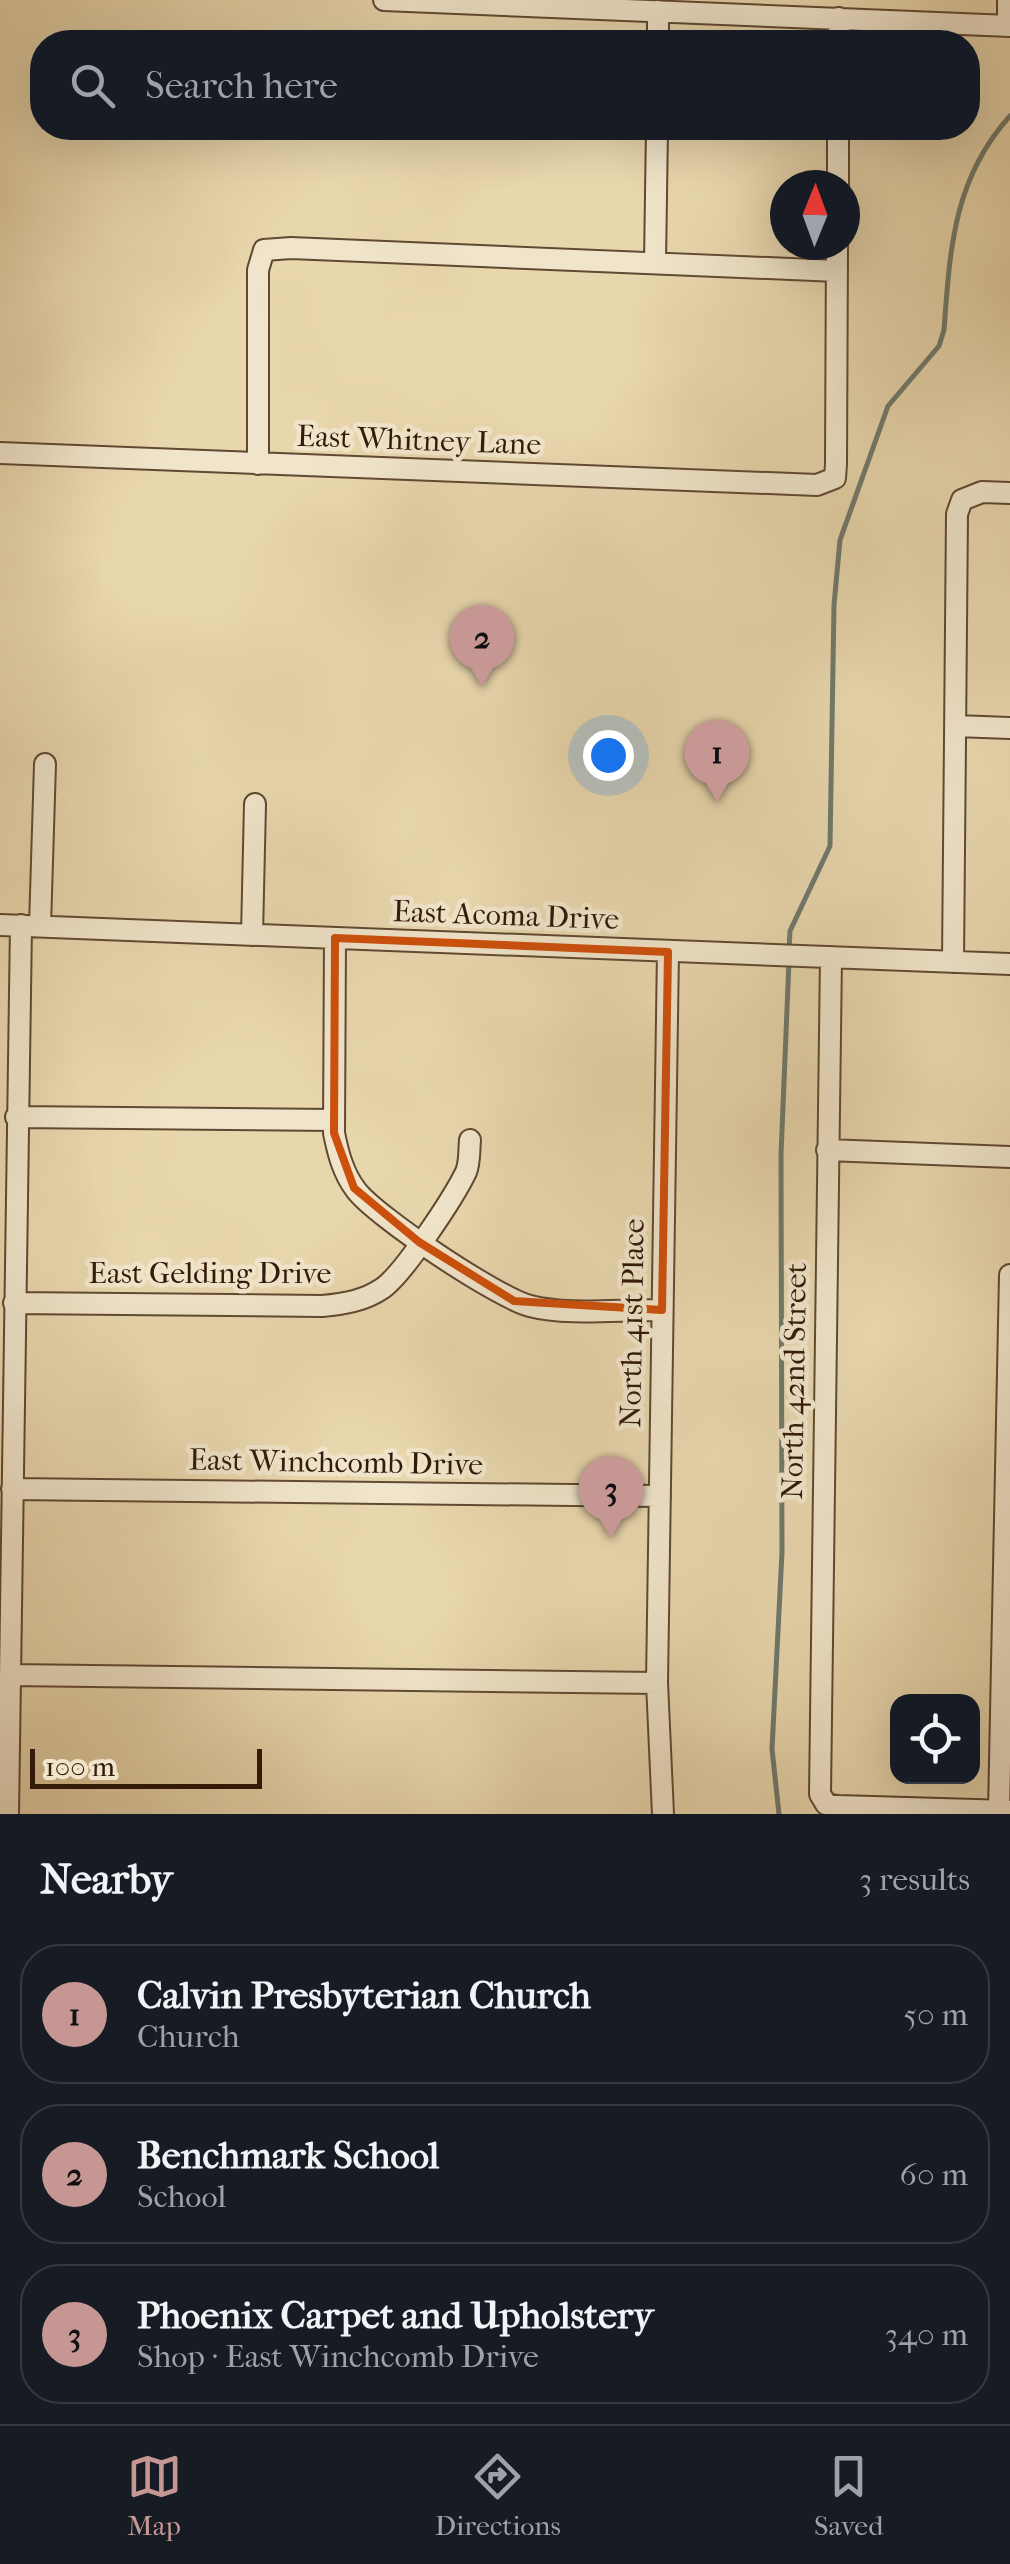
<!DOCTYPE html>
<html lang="en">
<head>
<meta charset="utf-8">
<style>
	:root { --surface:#171b24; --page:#20242c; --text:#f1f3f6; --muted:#9ea1a6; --line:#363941; --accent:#c59692 }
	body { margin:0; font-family:"IM FELL French Canon",serif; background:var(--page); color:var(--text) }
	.controls { position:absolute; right:30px; bottom:30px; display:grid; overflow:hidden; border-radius:20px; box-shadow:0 10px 40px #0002 }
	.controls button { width:90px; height:90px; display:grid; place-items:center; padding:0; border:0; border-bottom:2px solid var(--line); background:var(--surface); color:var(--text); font:50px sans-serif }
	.compass { position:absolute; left:770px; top:170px; width:90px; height:90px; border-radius:50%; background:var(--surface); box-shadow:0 10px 40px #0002; rotate:1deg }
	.scale { position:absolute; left:30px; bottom:25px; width:232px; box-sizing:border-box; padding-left:10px; border:5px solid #331a09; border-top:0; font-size:28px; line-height:35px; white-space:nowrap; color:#331a09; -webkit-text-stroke:8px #f0e4ca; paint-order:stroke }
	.you { position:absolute; left:608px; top:755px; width:35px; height:35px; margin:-25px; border:8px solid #fff; border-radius:50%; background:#1a73e8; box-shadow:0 0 0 15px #1a73e833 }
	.badge { display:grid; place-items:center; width:65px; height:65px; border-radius:50%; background:var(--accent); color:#111; font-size:32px; font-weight:700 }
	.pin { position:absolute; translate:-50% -82px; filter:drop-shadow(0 2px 5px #0008) }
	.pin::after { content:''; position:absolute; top:52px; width:35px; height:30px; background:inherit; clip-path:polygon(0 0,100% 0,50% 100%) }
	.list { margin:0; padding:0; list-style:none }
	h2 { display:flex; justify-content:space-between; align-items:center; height:130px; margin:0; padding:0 40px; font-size:42px }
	h2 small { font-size:32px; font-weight:400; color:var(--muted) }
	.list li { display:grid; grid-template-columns:65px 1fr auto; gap:30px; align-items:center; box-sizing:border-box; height:140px; margin:0 20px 20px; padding:0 20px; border:2px solid var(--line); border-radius:40px }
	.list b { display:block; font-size:38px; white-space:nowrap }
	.list p { margin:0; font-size:32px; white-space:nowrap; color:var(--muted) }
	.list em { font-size:32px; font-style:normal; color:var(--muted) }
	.icon { flex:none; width:55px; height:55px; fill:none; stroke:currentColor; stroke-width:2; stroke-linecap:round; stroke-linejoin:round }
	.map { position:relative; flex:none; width:1010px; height:1814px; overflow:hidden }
	.search { position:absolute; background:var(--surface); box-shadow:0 10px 40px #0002; left:30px; right:30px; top:30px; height:110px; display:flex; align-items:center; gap:25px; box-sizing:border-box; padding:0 35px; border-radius:40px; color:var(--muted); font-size:38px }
	.sheet { height:610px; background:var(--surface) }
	nav { display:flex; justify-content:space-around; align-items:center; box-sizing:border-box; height:140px; border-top:2px solid var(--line); background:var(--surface); font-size:28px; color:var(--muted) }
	nav a { display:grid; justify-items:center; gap:5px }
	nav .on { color:var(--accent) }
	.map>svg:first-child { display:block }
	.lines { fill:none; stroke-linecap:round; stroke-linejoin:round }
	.stream { stroke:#70796d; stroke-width:5 }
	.minor-casing { stroke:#604932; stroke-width:24 }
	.minor { stroke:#f0e4ca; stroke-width:20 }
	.marked { fill:none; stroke:#cd500c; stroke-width:8; stroke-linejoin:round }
	.labels { text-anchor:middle; stroke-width:9; stroke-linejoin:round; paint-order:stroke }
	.street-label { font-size:30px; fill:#331a09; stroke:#f0e4ca }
</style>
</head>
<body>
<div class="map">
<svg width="1010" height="1814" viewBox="0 0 1010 1814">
	<rect width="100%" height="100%" fill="#e8d6ad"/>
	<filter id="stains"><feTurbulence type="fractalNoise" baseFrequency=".002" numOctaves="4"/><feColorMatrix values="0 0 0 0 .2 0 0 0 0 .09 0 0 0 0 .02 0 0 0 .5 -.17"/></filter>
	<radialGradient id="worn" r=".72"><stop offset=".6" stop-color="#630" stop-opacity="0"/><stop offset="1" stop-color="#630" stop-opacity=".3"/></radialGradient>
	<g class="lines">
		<!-- stream -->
		<path class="stream" d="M789,950L790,931L830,846L834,605L840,540L888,406L939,346L944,330C950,250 953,179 1010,116
			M779,1814L772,1749L782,1552L781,1155L789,961"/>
		<!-- minor casing -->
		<g class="minor-casing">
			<path id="minor" d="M384,0L1010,26
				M1008,26V0
				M658,42V11
				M839,42V18
				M838,185V128
				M655,263L657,128
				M0,453L817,485L835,478L836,464L837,245
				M258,464V270L264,250L291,248L837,271
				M956,726L1010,728
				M0,925L1010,964
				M40,926L45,764
				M252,935L255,804
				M335,938L334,1133C338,1153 343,1173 356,1190C375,1216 498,1298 530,1306C568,1316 622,1309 662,1310
				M831,957L820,1794L826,1804L838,1806L1010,1811
				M953,962L957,514L962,500L982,492L1010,493
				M16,1117L334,1120
				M827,1150L1010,1157
				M14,1303L322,1306C344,1304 364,1301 383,1288C404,1273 454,1197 466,1172C470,1163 469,1150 470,1140
				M12,1489L660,1496
				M10,1675L657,1683
				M999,1811L1010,1275
				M8,1814L21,925
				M663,1814L657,1683L668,952"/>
		</g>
		<!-- minor -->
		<use href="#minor" class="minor"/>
	</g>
	<!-- marked area -->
	<path class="marked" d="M335,938L668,952L662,1310L514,1301L419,1242L354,1188L334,1133Z"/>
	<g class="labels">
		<!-- street labels -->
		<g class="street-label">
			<text transform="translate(419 440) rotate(2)" y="10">East Whitney Lane</text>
			<text transform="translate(506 915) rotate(2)" y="10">East Acoma Drive</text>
			<text x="210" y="1283">East Gelding Drive</text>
			<text transform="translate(632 1323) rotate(-89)" y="10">North 41st Place</text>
			<text transform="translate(794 1381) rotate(-89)" y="10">North 42nd Street</text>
			<text transform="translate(336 1462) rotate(1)" y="10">East Winchcomb Drive</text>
		</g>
	</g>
	<rect width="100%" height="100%" filter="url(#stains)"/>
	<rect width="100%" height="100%" fill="url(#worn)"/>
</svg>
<div class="controls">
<button><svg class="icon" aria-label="locate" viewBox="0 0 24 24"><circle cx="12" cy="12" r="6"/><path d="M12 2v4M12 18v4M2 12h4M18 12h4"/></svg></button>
</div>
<svg class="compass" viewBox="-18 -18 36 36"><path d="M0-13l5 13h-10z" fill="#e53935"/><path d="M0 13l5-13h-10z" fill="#9ea1a6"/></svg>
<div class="scale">100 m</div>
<div class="you"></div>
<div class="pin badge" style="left:717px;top:802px">1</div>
<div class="pin badge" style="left:482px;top:687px">2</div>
<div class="pin badge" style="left:611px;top:1538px">3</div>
<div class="search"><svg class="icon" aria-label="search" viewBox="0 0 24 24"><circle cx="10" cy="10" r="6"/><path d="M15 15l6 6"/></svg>Search here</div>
</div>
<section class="sheet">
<h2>Nearby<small>3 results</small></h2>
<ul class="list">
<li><span class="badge">1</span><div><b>Calvin Presbyterian Church</b><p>Church</p></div><em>50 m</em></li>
<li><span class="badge">2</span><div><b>Benchmark School</b><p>School</p></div><em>60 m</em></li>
<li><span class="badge">3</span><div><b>Phoenix Carpet and Upholstery</b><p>Shop · East Winchcomb Drive</p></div><em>340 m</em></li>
</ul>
</section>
<nav>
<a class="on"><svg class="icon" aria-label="map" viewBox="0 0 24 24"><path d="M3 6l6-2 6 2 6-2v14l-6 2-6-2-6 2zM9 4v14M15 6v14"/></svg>Map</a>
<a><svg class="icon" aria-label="directions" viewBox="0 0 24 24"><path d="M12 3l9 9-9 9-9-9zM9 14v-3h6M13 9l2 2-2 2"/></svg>Directions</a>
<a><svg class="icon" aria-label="saved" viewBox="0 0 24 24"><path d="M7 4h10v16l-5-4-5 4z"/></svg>Saved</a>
</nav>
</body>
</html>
